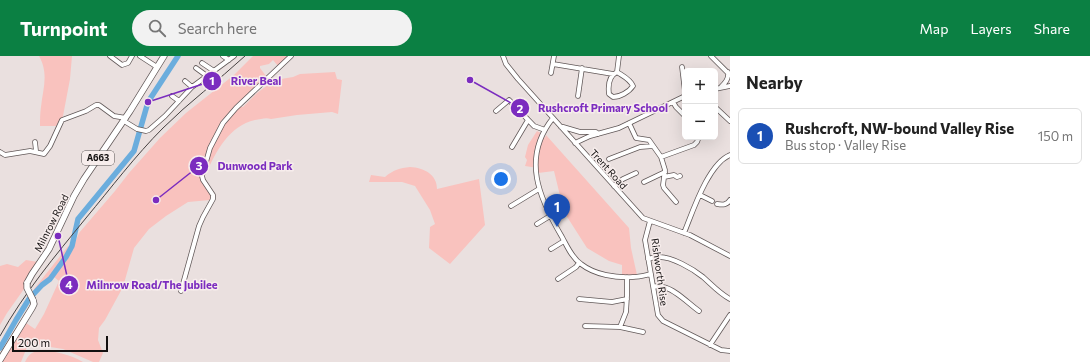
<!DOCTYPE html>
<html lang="en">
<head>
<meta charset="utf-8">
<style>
	:root { --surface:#fff; --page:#f2f2f2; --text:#222; --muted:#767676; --line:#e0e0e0; --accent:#0b8043 }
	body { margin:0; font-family:Commissioner,sans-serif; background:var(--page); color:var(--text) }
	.controls { position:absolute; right:12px; top:12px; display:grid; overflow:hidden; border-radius:6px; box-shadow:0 4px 16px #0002 }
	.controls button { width:36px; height:36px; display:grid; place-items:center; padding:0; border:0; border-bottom:1px solid var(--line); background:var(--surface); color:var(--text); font:20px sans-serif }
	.scale { position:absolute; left:12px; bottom:10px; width:96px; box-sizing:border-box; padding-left:4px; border:2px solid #131010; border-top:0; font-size:11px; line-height:14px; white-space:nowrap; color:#131010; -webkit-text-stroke:3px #f7edec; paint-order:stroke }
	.you { position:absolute; left:501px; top:123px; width:14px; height:14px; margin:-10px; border:3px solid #fff; border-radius:50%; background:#1a73e8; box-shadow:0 0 0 6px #1a73e833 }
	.badge { display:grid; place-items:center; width:26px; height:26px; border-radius:50%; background:var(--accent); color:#fff; font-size:13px; font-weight:700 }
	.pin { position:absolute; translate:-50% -33px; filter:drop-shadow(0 1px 2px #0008) }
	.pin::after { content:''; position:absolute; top:21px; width:14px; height:12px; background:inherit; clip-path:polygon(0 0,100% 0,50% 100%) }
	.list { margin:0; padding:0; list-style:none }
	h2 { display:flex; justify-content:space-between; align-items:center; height:52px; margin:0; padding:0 16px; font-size:17px }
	h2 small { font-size:13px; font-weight:400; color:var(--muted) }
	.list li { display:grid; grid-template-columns:26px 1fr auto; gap:12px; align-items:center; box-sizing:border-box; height:56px; margin:0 8px 8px; padding:0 8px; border:1px solid var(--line); border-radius:6px }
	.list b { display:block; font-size:15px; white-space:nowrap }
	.list p { margin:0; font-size:13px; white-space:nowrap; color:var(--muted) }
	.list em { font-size:13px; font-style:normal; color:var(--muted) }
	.icon { flex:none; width:22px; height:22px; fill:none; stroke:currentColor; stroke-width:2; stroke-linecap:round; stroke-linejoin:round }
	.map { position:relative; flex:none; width:730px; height:306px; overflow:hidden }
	header { display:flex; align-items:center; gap:24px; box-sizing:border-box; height:56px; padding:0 20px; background:var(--accent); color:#fff }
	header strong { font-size:19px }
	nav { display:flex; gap:22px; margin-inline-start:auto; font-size:14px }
	.search { width:280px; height:36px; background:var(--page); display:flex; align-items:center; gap:10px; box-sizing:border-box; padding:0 14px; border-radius:22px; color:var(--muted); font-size:15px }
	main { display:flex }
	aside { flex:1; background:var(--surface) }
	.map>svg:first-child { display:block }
	.green { fill:#f9c2be }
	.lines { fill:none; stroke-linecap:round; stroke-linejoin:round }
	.river { stroke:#6baddd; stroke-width:5.5 }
	.minor-casing { stroke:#615858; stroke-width:5.5 }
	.major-casing { stroke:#615858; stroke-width:7 }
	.minor { stroke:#fff; stroke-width:4 }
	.major { stroke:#fff; stroke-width:5.5 }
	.tram { stroke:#464141; stroke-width:1 }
	.major-bridge-casing { stroke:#615858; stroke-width:7; stroke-linecap:butt }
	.major-bridge { stroke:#fff; stroke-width:5.5 }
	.labels { text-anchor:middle; stroke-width:3; stroke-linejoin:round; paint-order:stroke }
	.shield { fill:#f7edec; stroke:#575252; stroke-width:1 }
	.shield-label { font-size:9px; font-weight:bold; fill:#131010 }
	.street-label { font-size:10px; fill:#131010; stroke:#f7edec }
	.leader { fill:none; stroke:#7b2cbf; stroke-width:1.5 }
	.callout-dot { fill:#7b2cbf; stroke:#f7edec; stroke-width:1.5 }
	.mark-label { font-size:12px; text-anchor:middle; font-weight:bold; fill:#fff }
	.callout-label { font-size:11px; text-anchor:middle; font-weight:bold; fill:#7b2cbf; stroke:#f7edec; stroke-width:3; stroke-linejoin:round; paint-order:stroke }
</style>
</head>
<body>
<header>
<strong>Turnpoint</strong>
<div class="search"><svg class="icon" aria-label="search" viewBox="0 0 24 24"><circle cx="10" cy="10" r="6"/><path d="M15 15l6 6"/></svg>Search here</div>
<nav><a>Map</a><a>Layers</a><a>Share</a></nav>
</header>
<main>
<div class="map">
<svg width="730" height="306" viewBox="0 0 730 306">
	<rect width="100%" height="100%" fill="#eae0df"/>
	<!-- green -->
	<path class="green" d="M39,0H72L70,23L63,60L56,70H40C40,64 40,57 41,51C43,32 49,18 39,0Z
		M253,0H289L278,10L273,4L269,8L260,10V12L266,20L265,22L221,67C211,83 206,101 200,119V122L211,139L210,144L188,146L166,160L149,173L134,192L123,231L105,264L99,272L98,284L103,297L99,306H93L63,293L44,290L35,287L29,286L21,306H2L26,267L35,273L44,258L59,225L54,221L70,199L79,177L115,135L129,117L160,82L186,57L234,19Z
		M335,16L337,23L342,24L338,58L332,56L297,59L271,63C266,61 261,63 255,64C229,70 216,95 206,118L204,116C209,98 215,78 227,64C231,59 236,55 240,50L243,51L257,37L272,26L281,23L293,21L300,18Z
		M537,75L541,77L545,82L546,79L629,172L631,192L637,219L622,220V209L609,205L587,192L564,156L554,115L538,117V112L525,110L527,104L525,101L528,89Z
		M410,111C424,112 437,118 437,133L479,123L485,169L450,208L429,192L430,171L435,168L430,154L415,130L402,126H369L371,119L385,121C393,114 400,112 410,111Z
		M69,189L67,198L49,222L42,226L34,235V233Z
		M26,204L38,206L25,227L24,233L7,257L0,269V210L7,208L18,211Z
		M37,295C53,294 68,298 83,306H25C28,300 30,297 37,295Z"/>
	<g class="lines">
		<!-- river -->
		<path class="river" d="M0,292L16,264L29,243L42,229L50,223L66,201L72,190L78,163L134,95L148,46L178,0"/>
		<!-- minor casing -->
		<g class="minor-casing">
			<path id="minor" d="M110,0L122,9L128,7L132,0
				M140,0L157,11
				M223,0L229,4
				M503,0L506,8L518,23L643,162L690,179L730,200
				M711,0L730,19
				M202,7L214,15
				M553,8L613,18
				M682,11L685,36
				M196,12L207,20
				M617,16C623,20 630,23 633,30C629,36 620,41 613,41L609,38C608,30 609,20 617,16Z
				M617,16L619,0
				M551,17L554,0
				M185,25L192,31
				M721,31C725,27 729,23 728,16
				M715,33L730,30
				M172,40L179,45
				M578,40L582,12
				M673,46L676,51L685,60
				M715,51L730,65
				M496,55L509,44L534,70L545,74
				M553,62C521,102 539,142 562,181C567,190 572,202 581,208C595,219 616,222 633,221C639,221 646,219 651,218
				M124,65L137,73L146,75L149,74L165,60L192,31L234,0
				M629,67L636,82L649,84L661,101L665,114L663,129L664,132L676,146
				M561,71H563L580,76H596L598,78
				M35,86L36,95
				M575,87L590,80L619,72L685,40
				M512,91L528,64
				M0,96L5,99L30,95L44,98L50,90L62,64L86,55L96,49H99L114,60L126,62
				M661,101L694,89L697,86L699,81
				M609,103L640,91L653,90
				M664,121L674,119L677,121L680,120
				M644,126L665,116
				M614,130L623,123L636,117
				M700,139L712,145
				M717,148C723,149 727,149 730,144
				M511,150L539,133
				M650,165L645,184L658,259L663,265L721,294L730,295
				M537,168L550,160
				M684,177C693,155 708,108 730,99
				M551,193L564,185
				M648,203C651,202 655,201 658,201C671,200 693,213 703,221C712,229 720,238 730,243
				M558,223L576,211L579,207
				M653,230C657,231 660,230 663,231C675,233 689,248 699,255
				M181,235L199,170L203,161L213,143V139L203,124L202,120L210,92L223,67L236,52L291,0
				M579,243L612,246L627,243
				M585,270L620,271L643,276
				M620,271L626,256L627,240V221
				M710,289L730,259"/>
		</g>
		<!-- major casing -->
		<g class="major-casing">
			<path id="major" d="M27,227L32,218L49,193L74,140L84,123L130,55L164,0
				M0,304L32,252L34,248L33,244"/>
		</g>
		<!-- minor -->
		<use href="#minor" class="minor"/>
		<!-- major -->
		<use href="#major" class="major"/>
		<!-- tram -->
		<path class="tram" d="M0,280C24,237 55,200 86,162C111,132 135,100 163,72C189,46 218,25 245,0"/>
		<!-- major-bridge casing -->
		<g class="major-bridge-casing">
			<path id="major-bridge" d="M27,227V232L33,244"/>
		</g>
		<!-- major-bridge -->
		<use href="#major-bridge" class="major-bridge"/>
	</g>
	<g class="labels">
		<!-- shield labels -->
		<rect class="shield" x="82" y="95" width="32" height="14" rx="3"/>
		<g class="shield-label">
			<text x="98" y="105">A663</text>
		</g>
		<!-- street labels -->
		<g class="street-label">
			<text transform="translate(609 113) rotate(48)" y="4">Trent Road</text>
			<text transform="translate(51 167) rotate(-63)" y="4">Milnrow Road</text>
			<text transform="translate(660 216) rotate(82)" y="4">Rishworth Rise</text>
		</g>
	</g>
	<!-- callouts -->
	<path class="leader" d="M148 46L212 25M470 24L520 52M156 144L199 110M58 180L69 229"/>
	<g class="callout-dot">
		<circle cx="148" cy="46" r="4"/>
		<circle cx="470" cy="24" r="4"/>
		<circle cx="156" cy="144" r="4"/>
		<circle cx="58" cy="180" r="4"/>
		<circle cx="212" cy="25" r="10"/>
		<circle cx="520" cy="52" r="10"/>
		<circle cx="199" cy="110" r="10"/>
		<circle cx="69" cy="229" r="10"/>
	</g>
	<g class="mark-label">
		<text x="212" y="29">1</text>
		<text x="520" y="57">2</text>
		<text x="199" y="114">3</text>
		<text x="69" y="233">4</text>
	</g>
	<g class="callout-label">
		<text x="256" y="29">River Beal</text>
		<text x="603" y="56">Rushcroft Primary School</text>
		<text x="255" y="114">Dunwood Park</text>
		<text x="152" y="233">Milnrow Road/The Jubilee</text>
	</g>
</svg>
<div class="controls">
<button>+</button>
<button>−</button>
</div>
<div class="scale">200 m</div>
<div class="you"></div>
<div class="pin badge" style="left:557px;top:171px;background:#1a4fb4">1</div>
</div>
<aside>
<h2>Nearby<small></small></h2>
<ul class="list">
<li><span class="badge" style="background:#1a4fb4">1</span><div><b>Rushcroft, NW-bound Valley Rise</b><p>Bus stop · Valley Rise</p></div><em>150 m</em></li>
</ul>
</aside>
</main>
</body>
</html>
